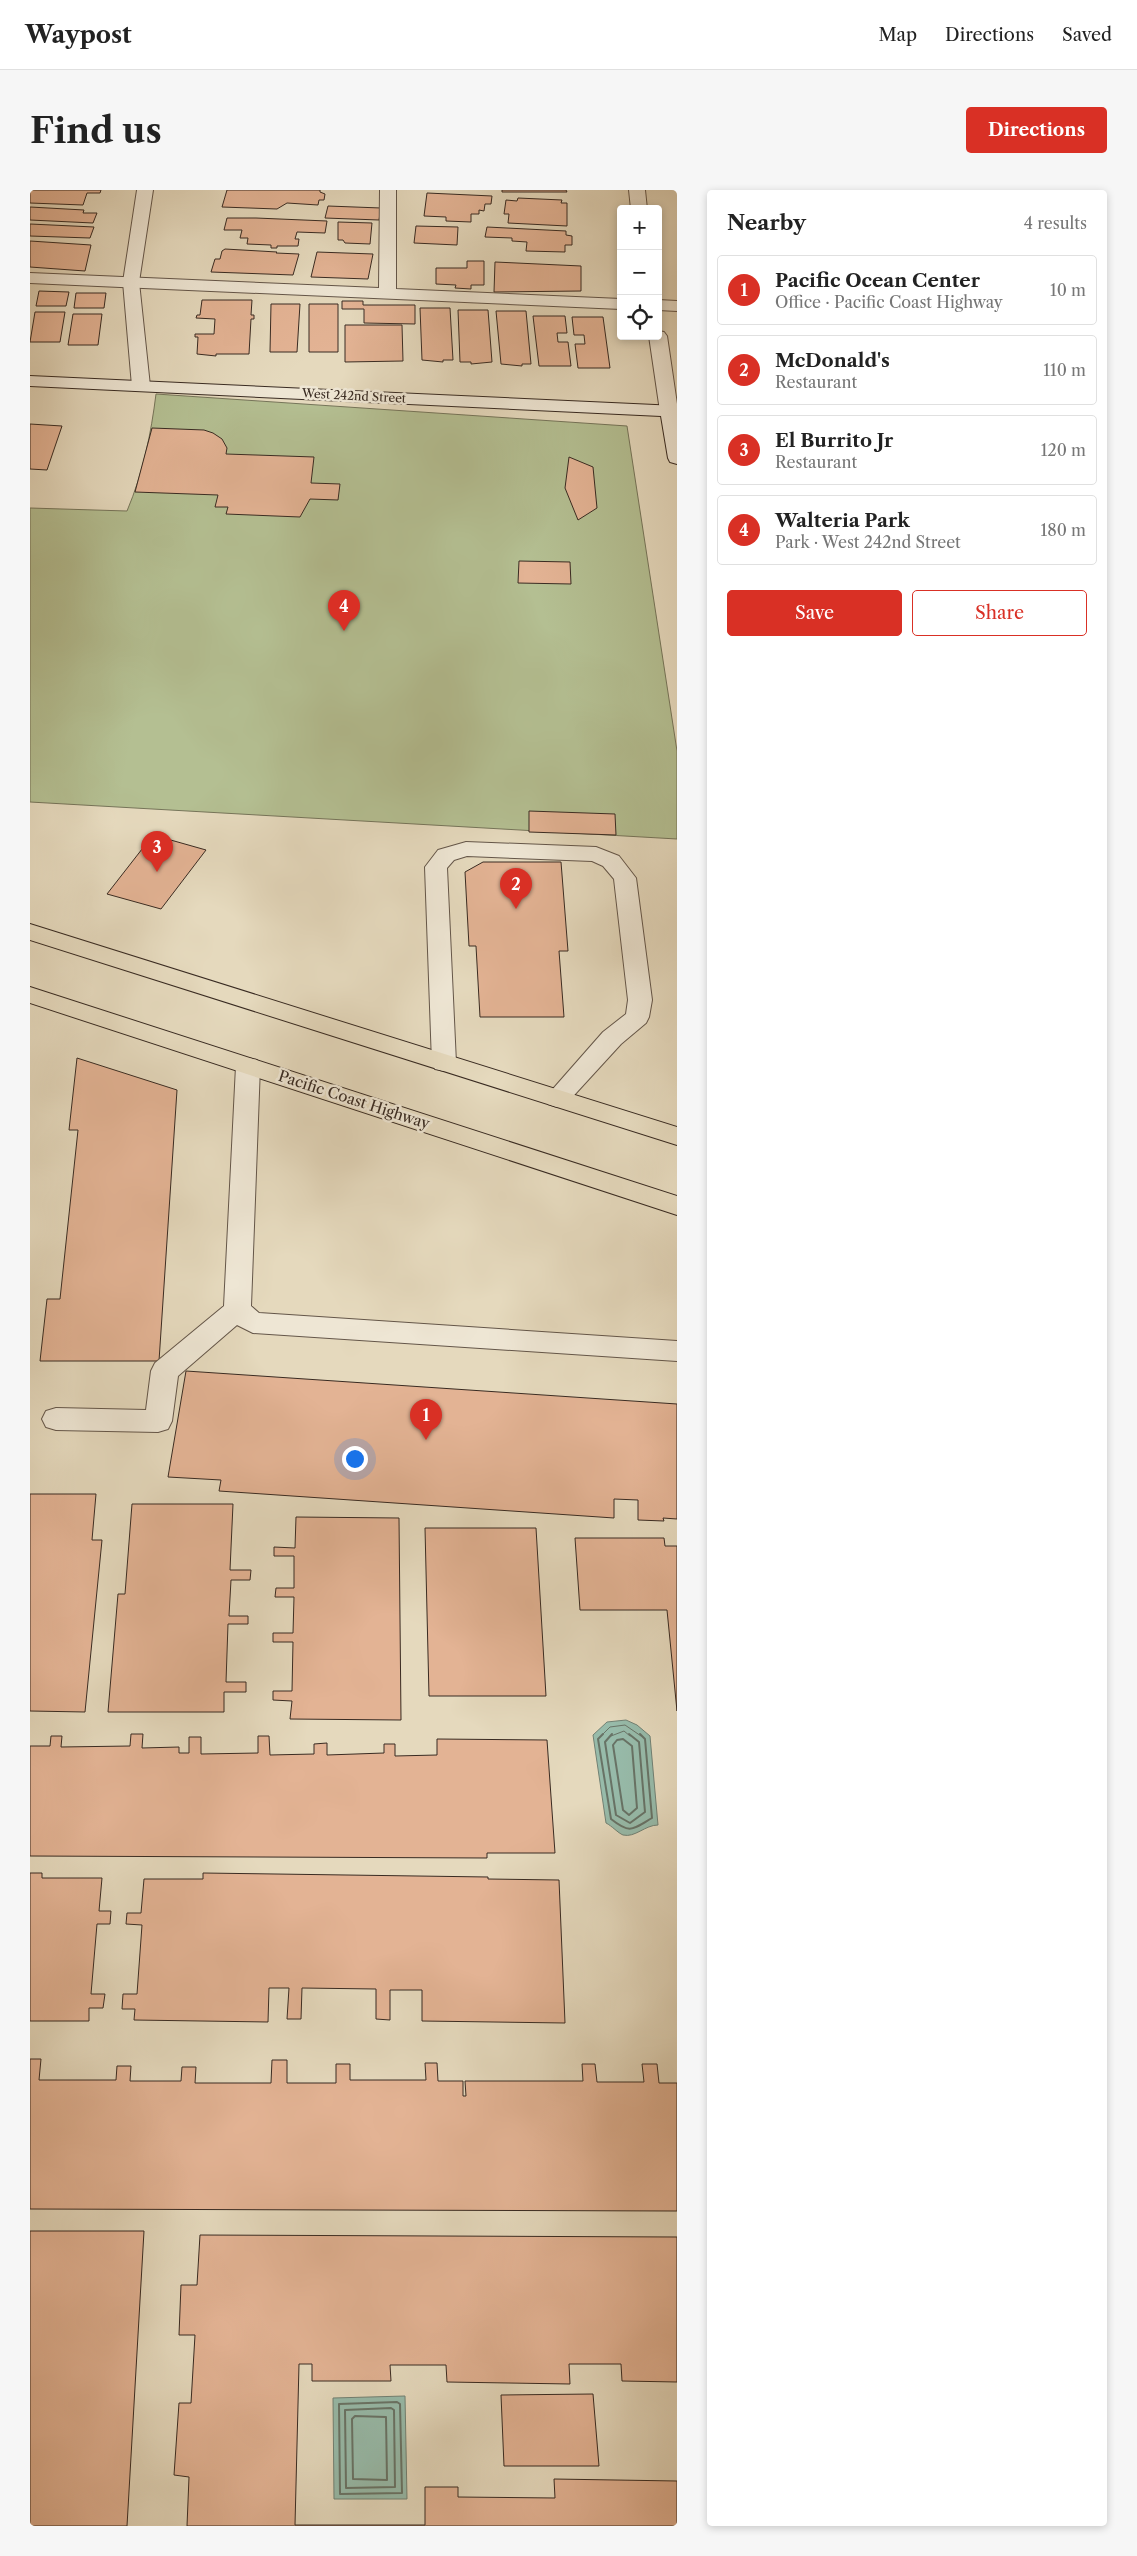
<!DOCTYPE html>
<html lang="en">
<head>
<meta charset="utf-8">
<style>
	:root { --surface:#fff; --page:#f6f6f6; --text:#222; --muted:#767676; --line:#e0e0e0; --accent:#d93025 }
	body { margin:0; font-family:"Libre Caslon Text",serif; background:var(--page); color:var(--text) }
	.controls { position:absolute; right:15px; top:15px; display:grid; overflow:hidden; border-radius:5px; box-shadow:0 2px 8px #0003 }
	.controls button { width:45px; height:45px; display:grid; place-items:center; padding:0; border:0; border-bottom:1px solid var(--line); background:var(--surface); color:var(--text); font:25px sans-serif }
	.you { position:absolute; left:324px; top:1268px; width:18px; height:18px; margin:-12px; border:4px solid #fff; border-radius:50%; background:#1a73e8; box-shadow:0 0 0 8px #1a73e833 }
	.badge { display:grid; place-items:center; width:32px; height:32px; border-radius:50%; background:var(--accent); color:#fff; font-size:16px; font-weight:700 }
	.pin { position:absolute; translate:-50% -41px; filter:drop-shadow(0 1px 2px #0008) }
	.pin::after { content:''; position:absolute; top:26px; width:18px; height:15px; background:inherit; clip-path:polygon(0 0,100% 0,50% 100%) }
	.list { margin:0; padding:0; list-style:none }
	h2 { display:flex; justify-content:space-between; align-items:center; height:65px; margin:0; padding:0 20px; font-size:21px }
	h2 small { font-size:16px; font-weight:400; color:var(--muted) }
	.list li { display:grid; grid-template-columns:32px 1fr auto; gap:15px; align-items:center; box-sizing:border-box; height:70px; margin:0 10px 10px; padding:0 10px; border:1px solid var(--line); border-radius:5px }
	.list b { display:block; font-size:19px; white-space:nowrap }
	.list p { margin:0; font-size:16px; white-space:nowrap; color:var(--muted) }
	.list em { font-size:16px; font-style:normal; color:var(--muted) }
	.actions { display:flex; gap:10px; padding:15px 20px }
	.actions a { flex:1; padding:11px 0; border:1px solid var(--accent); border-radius:5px; text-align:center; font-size:18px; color:var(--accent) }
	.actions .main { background:var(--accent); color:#fff }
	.icon { flex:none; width:28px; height:28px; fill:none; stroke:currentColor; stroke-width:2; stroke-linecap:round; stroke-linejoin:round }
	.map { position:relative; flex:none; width:647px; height:2336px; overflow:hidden; border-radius:5px }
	header { display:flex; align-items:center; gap:30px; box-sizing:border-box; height:70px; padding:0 25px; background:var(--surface); border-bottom:1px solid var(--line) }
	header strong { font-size:24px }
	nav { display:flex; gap:28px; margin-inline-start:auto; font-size:18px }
	.intro { display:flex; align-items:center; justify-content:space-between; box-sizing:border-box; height:120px; padding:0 30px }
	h1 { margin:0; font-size:35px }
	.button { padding:12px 22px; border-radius:5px; background:var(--accent); color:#fff; font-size:18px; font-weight:700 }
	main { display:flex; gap:30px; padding:0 30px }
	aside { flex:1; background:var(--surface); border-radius:5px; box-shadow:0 2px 8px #0003 }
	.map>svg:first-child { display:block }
	.green { fill:#b4bf92; stroke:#76755a }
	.water { fill:#97bbaa; stroke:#718174 }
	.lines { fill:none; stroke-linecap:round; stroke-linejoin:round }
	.shore-far1 { stroke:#687366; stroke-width:1 }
	.shore { stroke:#687366; stroke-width:2 }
	.building { fill:#e3b394; stroke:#392b22 }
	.lane-casing { stroke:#645649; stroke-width:2 }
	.street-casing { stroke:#645649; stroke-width:2 }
	.secondary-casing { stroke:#392b22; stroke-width:2 }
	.highway-casing { stroke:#392b22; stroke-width:2 }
	.lane { fill:#eee6d4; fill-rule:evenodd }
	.street { fill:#eee6d4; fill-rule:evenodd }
	.secondary { fill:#eee6d4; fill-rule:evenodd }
	.highway { fill:#e5d9bd; fill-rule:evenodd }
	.labels { text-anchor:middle; stroke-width:5; stroke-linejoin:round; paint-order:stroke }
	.far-street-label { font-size:12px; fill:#392b22; stroke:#eee6d4 }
	.street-label { font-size:15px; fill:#392b22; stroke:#eee6d4 }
</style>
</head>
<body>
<header>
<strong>Waypost</strong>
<nav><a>Map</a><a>Directions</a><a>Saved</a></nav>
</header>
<div class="intro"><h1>Find us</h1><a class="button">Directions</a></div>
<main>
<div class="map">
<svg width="647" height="2336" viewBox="0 0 647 2336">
	<rect width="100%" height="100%" fill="#e5d9bd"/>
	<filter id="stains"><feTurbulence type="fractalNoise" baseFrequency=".004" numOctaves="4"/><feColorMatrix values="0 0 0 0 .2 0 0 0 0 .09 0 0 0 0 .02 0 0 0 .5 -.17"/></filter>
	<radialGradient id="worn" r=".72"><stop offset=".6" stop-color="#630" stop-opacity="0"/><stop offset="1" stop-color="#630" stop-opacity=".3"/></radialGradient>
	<!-- green -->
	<path class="green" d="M126,204L597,236L647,561V649L0,612V318L97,321C113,283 121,244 126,204Z"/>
	<!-- water -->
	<path class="water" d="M596,1530L607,1535L620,1546L628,1635C615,1635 605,1648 593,1645C588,1643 582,1636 576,1633L563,1545L577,1532Z
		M375,2206L377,2309H304L303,2208Z"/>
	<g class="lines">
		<!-- shore-far1 -->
		<path class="shore-far1" d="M571,1546L580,1537L595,1535L611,1546
			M581,1546L594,1541L600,1546"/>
		<!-- shore -->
		<path class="shore" d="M573,1544L568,1549L581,1629C600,1644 602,1640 622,1628L615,1549L610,1544
			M582,1544L575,1552L586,1625L600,1633L615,1622L609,1552L599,1544
			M593,1549L602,1556L607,1618L599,1625L593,1620L583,1555L587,1550Z
			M367,2212L370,2214L372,2303L310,2304L309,2214Z
			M361,2218L364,2220L365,2297L316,2298L315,2220Z
			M325,2226L356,2227L357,2290L323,2289L322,2229Z"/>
	</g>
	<!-- building -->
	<path class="building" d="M0,0H71L70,3H57L53,15L0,13Z
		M197,0H290V2L295,4L294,10H289L288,15L257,13L247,19L192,17Z
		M472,0H536L537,2H472Z
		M397,3L462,6L461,14H455L454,21L449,20V24H441V32L416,31V27L394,26Z
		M488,8L532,10L531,13H537V36L478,33L479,24H474L476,10L487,11Z
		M298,16L351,18L349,30L295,28Z
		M0,17L54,20L53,23H67L63,33L0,30Z
		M197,28H226L297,31L295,43L267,42L265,49H269L268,56H247V58H241V55L217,54L218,48H210L212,40H194Z
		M308,32L342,33L340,54L315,53L313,50H308Z
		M0,34L64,37L60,48L0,46Z
		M386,36L428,37L427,55L384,53Z
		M457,37L536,41V45L542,46V55H535V62L496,61L497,52L482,51V48L455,47Z
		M0,51L61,55L55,81L0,77Z
		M195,59L247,62L246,63L269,64L263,85L181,82L185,69H190L192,61Z
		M287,62L343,64L338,89L281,87Z
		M437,71H454V95H441V99L425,98L426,95L406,94V78H437Z
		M465,72L551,76V101L464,102Z
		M9,101L39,102L36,116H6Z
		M46,103H76L74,118H44Z
		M172,110H222L221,125H224V129H221L219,164H186V166L167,164L168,147H165V144H184L185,129L166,128L167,125H170Z
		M312,111H333V115H385V134L334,133V119H312Z
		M241,114H270L267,162H240Z
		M279,114H308V162H279Z
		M390,118H420L423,170H413V172L392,170Z
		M428,120H458L462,172L441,174V172H430Z
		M466,121H496L501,174H492V176L471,174Z
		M5,122H35L30,152H0Z
		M43,124H72L68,155H38Z
		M503,126H535L537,143H527L528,152H538L541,176H509Z
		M542,127H573L580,178H548L545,154H555L554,145H544Z
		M315,135H372L373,171L315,172Z
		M0,234L32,236L17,280L0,279Z
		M122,238L174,240L183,243L192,249L197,258L196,264L284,267L281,293L310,294L308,310L280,309L270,327L196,324L198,317H185L188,305L105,302Z
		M539,267L563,277L567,318L548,330L535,298Z
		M489,371L540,372L541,394L488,393Z
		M499,621L585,624L586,645L499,642Z
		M123,645L176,660L131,719L77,704Z
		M453,672H531L538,761H529L534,827H450L446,756H439L435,682Z
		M47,868L147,900L129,1171H10L17,1109H30L48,940H39Z
		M156,1181L647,1214V1329L633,1328L634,1331L608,1330V1310L584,1309V1328L189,1301L191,1290L138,1287Z
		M0,1304H66L62,1350H72L55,1522L0,1521Z
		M102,1314H203L200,1380H221L220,1390H201L199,1426H218V1434H198L196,1492H216V1502H194V1522H78L88,1404H95Z
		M266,1327L369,1328L371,1530L260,1529L262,1511L243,1510V1501H262L263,1452H243V1443H263L264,1407H245L246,1398H264V1366H244V1357L265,1358Z
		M395,1338H506L516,1506H399Z
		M545,1348H634L635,1356H647V1521L637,1420H550Z
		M101,1544H113L112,1558L149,1557V1563H159V1547H171V1564L228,1563V1546H239L240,1565L284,1564V1554L297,1553V1565L354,1563V1554H365V1566L407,1565V1549L517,1550L525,1663H457V1668L0,1666V1556H20L21,1546H32L31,1557L100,1556Z
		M0,1683H12V1688H72L69,1721H81L80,1734H67L61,1804H75L73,1818H59V1831H0Z
		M173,1683L458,1687V1689L529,1690L535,1833L392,1831V1800H360V1830L346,1829V1799L272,1798L271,1829H257L259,1798H239L238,1832L104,1830L105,1819H92L93,1804H107L112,1735L96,1734L97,1723H111L114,1689H173Z
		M0,1869H11L9,1890H86L87,1876H101L100,1891H151L152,1877H166L165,1893H241L242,1870H257V1893H306V1874H320V1890H396L395,1873H407L408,1891H433V1906H436L435,1891H553L552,1874H565L567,1892H614L612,1874H627L629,1893H647V2021L0,2019Z
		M0,2041H114L97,2336H0Z
		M170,2045L647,2047V2192L592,2191L591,2174H539L540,2194L417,2192L416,2175H360L361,2191H282V2174H269L265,2335H395V2297H428V2307L525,2308L524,2289L647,2291V2336H157L159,2287L144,2285L149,2213H161L165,2145H149L151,2095H167Z
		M563,2204L569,2276H474L471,2205Z"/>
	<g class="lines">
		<!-- lane casing -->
		<g class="lane-casing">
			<path id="lane" d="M350,0H366V99L591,109V119L0,93V83L349,98Z
				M628,110L647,111V121L628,120Z
				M436,652L566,657L589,666L606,688L622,810L619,827L616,833L591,854L536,914L527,917L518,914L515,908L573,842L596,824L598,810L584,689L573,676L562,671L437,666L424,670L417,678L426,873L423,879L414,881L405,879L402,873L395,677L408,660Z
				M218,868L227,870L230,876L221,1116L229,1123L647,1151V1171L223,1143L207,1135L148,1186L142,1231L138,1239L128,1242L26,1240L16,1237L12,1229L16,1221L26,1218L116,1220L121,1181L125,1173L194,1116L206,876L209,870Z"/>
		</g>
		<!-- street casing -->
		<g class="street-casing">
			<path id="street" d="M107,0H123L109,92L120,196L117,200H105L102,196L93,92Z
				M599,0H615L617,19H601Z
				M628,141L634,142L637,146L647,214V223L639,226L633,225L630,221L619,146H628Z"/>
		</g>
		<!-- secondary casing -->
		<g class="secondary-casing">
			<path id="secondary" d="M0,186L647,216V274L640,272L638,268L631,226L0,196Z"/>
		</g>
		<!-- highway casing -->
		<g class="highway-casing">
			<path id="highway" d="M0,734L647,937V955L0,750Z
				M0,797L647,1006V1025L0,813Z"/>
		</g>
		<!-- lane -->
		<use href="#lane" class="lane"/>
		<!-- street -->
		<use href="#street" class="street"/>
		<!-- secondary -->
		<use href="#secondary" class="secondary"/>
		<!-- highway -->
		<use href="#highway" class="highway"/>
	</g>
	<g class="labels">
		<!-- far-street labels -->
		<g class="far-street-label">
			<text transform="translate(324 206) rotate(3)" y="4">West 242nd Street</text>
		</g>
		<!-- street labels -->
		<g class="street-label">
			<text transform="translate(324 910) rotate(18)" y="5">Pacific Coast Highway</text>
		</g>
	</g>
	<rect width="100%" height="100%" filter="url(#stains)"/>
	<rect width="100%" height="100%" fill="url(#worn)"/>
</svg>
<div class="controls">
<button>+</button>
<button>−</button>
<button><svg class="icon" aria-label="locate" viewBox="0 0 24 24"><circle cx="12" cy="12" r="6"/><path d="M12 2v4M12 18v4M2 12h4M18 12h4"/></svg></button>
</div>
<div class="you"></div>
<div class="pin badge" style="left:396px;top:1250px">1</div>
<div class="pin badge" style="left:486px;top:719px">2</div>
<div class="pin badge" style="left:127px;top:682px">3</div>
<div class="pin badge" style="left:314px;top:441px">4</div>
</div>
<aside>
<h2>Nearby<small>4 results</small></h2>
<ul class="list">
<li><span class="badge">1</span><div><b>Pacific Ocean Center</b><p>Office · Pacific Coast Highway</p></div><em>10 m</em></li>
<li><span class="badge">2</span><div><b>McDonald's</b><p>Restaurant</p></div><em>110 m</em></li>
<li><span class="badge">3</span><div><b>El Burrito Jr</b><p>Restaurant</p></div><em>120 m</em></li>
<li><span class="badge">4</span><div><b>Walteria Park</b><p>Park · West 242nd Street</p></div><em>180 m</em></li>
</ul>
<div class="actions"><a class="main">Save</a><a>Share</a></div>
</aside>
</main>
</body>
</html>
